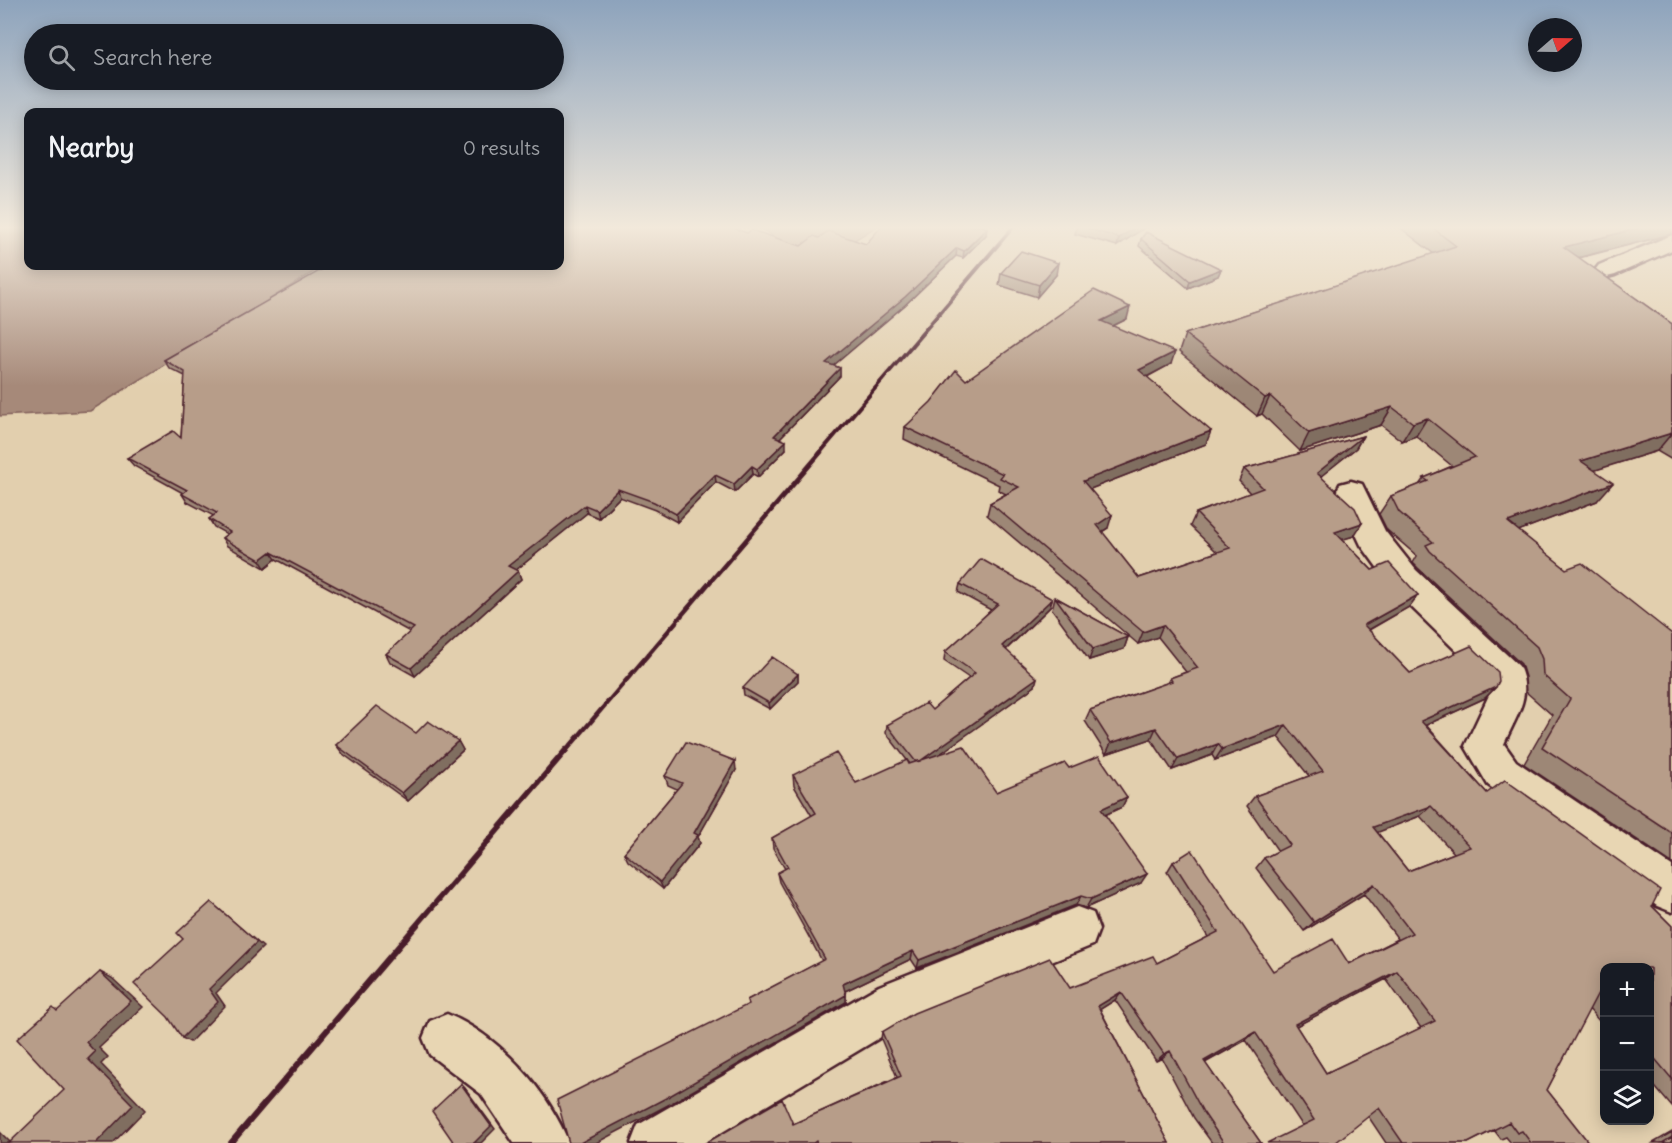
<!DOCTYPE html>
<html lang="en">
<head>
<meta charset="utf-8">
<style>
	:root { --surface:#171b24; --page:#20242c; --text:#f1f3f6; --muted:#9ea1a6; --line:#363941 }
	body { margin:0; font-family:Delius,sans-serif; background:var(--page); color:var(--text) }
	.controls { position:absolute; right:18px; bottom:18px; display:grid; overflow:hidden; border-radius:12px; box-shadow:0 3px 15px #0003 }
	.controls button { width:54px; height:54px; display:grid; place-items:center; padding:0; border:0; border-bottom:2px solid var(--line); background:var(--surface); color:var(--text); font:30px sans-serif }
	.compass { position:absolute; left:1528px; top:18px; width:54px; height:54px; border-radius:50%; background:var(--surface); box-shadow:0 3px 15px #0003; rotate:70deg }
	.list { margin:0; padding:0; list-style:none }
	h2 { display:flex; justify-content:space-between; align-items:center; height:78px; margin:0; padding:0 24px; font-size:26px }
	h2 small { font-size:20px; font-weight:400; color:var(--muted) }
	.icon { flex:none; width:33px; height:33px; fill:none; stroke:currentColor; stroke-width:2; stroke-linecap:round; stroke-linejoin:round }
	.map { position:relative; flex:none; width:1672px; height:1143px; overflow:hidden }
	.search { position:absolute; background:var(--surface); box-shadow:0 3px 15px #0003; left:24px; top:24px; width:540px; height:66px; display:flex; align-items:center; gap:15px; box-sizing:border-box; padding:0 21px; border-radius:33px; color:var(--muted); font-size:22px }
	.panel { position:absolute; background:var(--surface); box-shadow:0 3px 15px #0003; left:24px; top:108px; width:540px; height:162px; border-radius:12px }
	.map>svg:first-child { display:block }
	.water { fill:#a68979; stroke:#815f5a; stroke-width:1.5 }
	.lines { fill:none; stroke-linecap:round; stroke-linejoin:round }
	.minor-casing { stroke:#4a1f2b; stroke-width:5 }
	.minor { fill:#e8d6b3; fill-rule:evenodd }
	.rail-far2 { stroke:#4a1f2b; stroke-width:4 }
	.rail-far1 { stroke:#4a1f2b; stroke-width:4.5 }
	.rail { stroke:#4a1f2b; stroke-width:6 }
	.wall { fill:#9d8776; stroke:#4a1f2b; stroke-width:1.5; fill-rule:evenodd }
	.shaded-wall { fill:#806e60; stroke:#4a1f2b; stroke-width:1.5 }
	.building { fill:#b79d89; stroke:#4a1f2b; stroke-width:1.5; fill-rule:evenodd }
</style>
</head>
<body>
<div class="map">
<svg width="1672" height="1143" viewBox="0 0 1672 1143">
	<rect width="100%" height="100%" fill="#e2cfae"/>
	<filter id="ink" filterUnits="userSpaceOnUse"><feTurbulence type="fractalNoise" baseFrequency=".0167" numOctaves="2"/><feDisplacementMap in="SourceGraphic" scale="12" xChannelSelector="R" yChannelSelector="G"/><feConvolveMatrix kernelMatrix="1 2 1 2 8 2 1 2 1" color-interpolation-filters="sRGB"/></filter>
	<g filter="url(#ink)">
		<!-- water -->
		<path class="water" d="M0,226H28V266H323L90,411L0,416Z
			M753,226H877L853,241L795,251L764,230Z"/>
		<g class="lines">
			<!-- minor casing -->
			<g class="minor-casing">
				<path id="minor" d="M1672,235V250L1615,275L1607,277L1599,275L1595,270L1599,265Z
					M1351,481L1362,484L1385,531L1416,570L1519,666C1533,696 1516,716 1504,744L1516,761L1672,866V912L1657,906L1488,785L1465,746L1490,693L1489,683L1392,588L1361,545L1336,492L1340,484Z
					M1077,907L1093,913L1099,929L1093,945L911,1019L704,1143H631L638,1125L879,986Z
					M447,1014C500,1036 548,1091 569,1143H514L481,1094L430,1055L423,1038L430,1021Z"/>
			</g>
			<!-- minor -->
			<use href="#minor" class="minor"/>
			<!-- rail-far2 -->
			<path class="rail-far2" d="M819,454L1014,226"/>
			<!-- rail-far1 -->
			<path class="rail-far1" d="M565,752L821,452"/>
			<!-- rail -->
			<path class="rail" d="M231,1143L566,750"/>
		</g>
		<!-- wall -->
		<path class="wall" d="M1077,226H1147L1117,246L1075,234Z
			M1398,226H1672V234L1579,258L1672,324V460L1657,451L1594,470L1597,501L1518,531L1566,569L1672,634V863L1524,764L1552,715L1526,692L1525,677L1521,664L1418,568L1413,563L1417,556L1387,530L1379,514L1391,496L1419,485L1424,478L1452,466L1416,436L1402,441L1381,425L1300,451L1262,414L1257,416L1179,352L1185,334L1434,254Z
			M885,228L986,235L963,258L956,256L905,305L833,365L840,368V376L780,438L786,449L758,477L753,474L735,492L716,482L677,522L655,510L620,497L599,518L587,513L516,570L518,571L521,579L415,676L390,662L386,654L410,632L276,559L265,568L227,546L222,538L227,534L214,527L209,519L214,516L187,502L182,494L183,493L134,466L127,458L181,438L185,376L169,368L164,360L317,273L314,266H560L747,233L801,246L819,238L866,244Z
			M1141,239L1221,269L1218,276L1188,288L1139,246Z
			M1001,273L1056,275L1037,297L999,285Z
			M1127,319L1113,326L1171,364L1147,377L1206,444L1090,489L1108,528L1102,532L1139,578L1217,552L1190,526L1196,513L1250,493L1239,481L1244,469L1363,436L1356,448L1321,476L1354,536L1342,539L1372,570L1418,595L1409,607L1369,630L1410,673L1496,687L1485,698L1426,725L1487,793L1652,906L1672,926V1107L1650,1081V968H1605V1028L1589,1009L1547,1090L1589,1143H1511L1506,1137L1501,1139L1494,1130L1468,1143H1386L1368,1116L1302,1125L1246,1040L1205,1063L1261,1143H1212L1194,1118L1162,1058L1156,1061L1115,1000L1100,1009L1169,1143H706L793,1124L897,1077L881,1039L882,1032L1070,988L1157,963L1208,937L1167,872L1173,862L1273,971L1349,964L1398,939L1364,894L1304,931L1256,868L1264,858L1278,851L1247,806L1255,796L1309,776L1278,737L1215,760L1212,755L1172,770L1151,739L1106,754L1085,721L1090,710L1167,683L1170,678L1186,672L1158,637L1138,644L987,515L990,503L1006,494L998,490L999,485L904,439L905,427L966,380ZM1420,816L1454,853L1408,871L1377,832ZM1386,979L1421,1028L1326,1073L1296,1026Z
			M960,584L1052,599L1050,607L1006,650L1035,686L939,754L996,792L1069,768L1127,797L1122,807L1105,815L1141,883L1086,908L1076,905L917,968L911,959L845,991L846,995V1002L670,1104L748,1004L747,1000L822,961L779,882L777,873L785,869L773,848L772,838L812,816L794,786L793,775L856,783L910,764L886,733L887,725L932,710L969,678L944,661L945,652L991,610L958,592Z
			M1055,597L1128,637L1124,649L1089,660L1052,609Z
			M798,674V681L770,709L744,695L743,688Z
			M416,733L458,741L463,750L408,801L343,754L336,745Z
			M736,770L698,837L700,843L663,889L628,861L624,853L677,789L668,785L665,776Z
			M1672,1132V1143H1653Z"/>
		<!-- shaded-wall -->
		<path class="shaded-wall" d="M1137,226H1147L1117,246L1119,238Z
			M1647,226H1672V234L1553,264L1564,247Z
			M987,228L986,235L963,258L964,251Z
			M957,248L956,256L905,305L827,371L826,363Z
			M1058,263L1056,275L1037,297L1039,285Z
			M1221,269L1218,276L1188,288L1190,281Z
			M1130,307L1127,319L1098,333L1101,321Z
			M1175,352L1171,364L1135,383L1139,370Z
			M840,368V376L774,444V436Z
			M1270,396L1262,414L1257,416L1265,398Z
			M1392,407L1381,425L1300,451L1309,433Z
			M1427,418L1416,436L1402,441L1413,423Z
			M1211,431L1206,444L1080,493L1083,481Z
			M1672,433L1657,451L1567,479L1581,461Z
			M1363,436L1356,448L1310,485L1317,473Z
			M786,441V449L758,477L757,469Z
			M752,466L753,474L735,492L734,484Z
			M715,475L716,482L677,522L676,514Z
			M1613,483L1597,501L1494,540L1508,522Z
			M618,489L620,497L599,518L597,510Z
			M585,505L587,513L511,574L508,566Z
			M1112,515L1108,528L1093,537L1097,525Z
			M1362,523L1354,536L1327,544L1335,532Z
			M271,552L276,559L265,568L260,560Z
			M518,571L521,579L415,676L411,668Z
			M1418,595L1409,607L1356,637L1364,625Z
			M1052,599L1050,607L1000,655L1002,646Z
			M1163,625L1158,637L1138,644L1143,632Z
			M1128,637L1124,649L1089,660L1093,649Z
			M798,674V681L770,709L769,703Z
			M1037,678L1035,686L916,771L917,763Z
			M1496,687L1485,698L1411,732L1421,721Z
			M1286,725L1278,737L1215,760L1222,749Z
			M1156,728L1151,739L1106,754L1111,743Z
			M458,741L463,750L408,801L402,793Z
			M1218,744L1212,755L1172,770L1178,759Z
			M735,761L736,770L698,837L700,843L663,889L660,882L694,833Z
			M1127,797L1122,807L1096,819L1101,809Z
			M1431,806L1420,816L1363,838L1373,827Z
			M1147,874L1141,883L1086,908L1091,899Z
			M1374,884L1364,894L1304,931L1314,922Z
			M1081,896L1076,905L917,968L919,960Z
			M211,902L263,947L216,993L225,1006L190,1042L182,1038L209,989Z
			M913,951L911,959L843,992V984Z
			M1397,971L1386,979L1285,1032L1295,1024Z
			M100,972L112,978L143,1007L99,1048L108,1057L101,1064L145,1110L113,1143H96L86,1042Z
			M1121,992L1115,1000L1093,1014L1098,1006Z
			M846,995V1002L670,1104L596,1143H580Z
			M1255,1032L1246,1040L1195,1068L1204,1061Z
			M1170,1051L1162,1058L1156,1061L1164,1054Z
			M461,1084L465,1088L495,1129L481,1143H474Z
			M0,1132L11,1143H0Z"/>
		<!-- building -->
		<path class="building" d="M560,226H727L747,233L751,230L801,246L814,236L819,238L828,231L866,244L881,227L885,228L887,226H983L987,228L964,251L957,248L905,297L826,363L840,368L774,436L786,441L757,469L752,466L734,484L715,475L676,514L654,502L618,489L597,510L585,505L508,566L518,571L411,668L386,654L414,628L271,552L260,560L222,538L230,532L209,519L217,513L182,494L187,490L127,458L173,431L181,438L185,372L164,360L323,269L315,266H560Z
			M1080,226H1137L1119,238Z
			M1430,226H1647L1564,247L1672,324V433L1581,461L1613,483L1508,522L1566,569L1582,563L1672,634V833L1542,747L1570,699L1543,675L1542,659L1537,647L1430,551L1426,545L1433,542L1399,512L1391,496L1428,481L1424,478L1475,457L1427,418L1413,423L1392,407L1309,433L1270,396L1265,398L1185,334L1456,246Z
			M1146,232L1221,269L1190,281L1141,239Z
			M1021,251L1058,263L1039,285L1001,273Z
			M1094,290L1130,307L1101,321L1175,352L1139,370L1211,431L1083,481L1112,515L1097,525L1139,578L1230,548L1196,513L1263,488L1244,469L1363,436L1317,473L1355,508L1362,523L1335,532L1372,570L1389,563L1418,595L1364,625L1410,673L1471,646L1498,672L1499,681L1496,687L1421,721L1487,793L1505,780L1660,890L1652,906L1672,926V1079L1650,1053V968H1605V1001L1598,993L1547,1090L1589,1143H1531L1522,1131L1517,1133L1509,1122L1468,1143H1403L1379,1108L1335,1143H1267L1314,1120L1255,1032L1204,1061L1261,1143H1224L1203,1112L1170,1051L1164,1054L1121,992L1098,1006L1169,1143H817L816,1141L813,1143H706L782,1099L793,1124L901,1076L882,1032L914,1013L1050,958L1070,988L1153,956L1157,963L1218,932L1173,862L1192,850L1273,971L1333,939L1349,964L1412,933L1374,884L1314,922L1264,858L1290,845L1255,796L1323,771L1286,725L1222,749L1218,744L1178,759L1156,728L1111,743L1090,710L1172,681L1170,678L1198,668L1163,625L1143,632L990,503L1019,487L1000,478L1003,474L905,427L931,402L956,370L966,380ZM1431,806L1470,847L1408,871L1373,827ZM1397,971L1435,1021L1326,1073L1295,1024Z
			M981,559L1052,599L1002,646L1037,678L920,761L916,762L887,725L926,703L932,710L975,673L945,652L998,604L960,584Z
			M1055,597L1128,637L1093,649Z
			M772,657L798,674L769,703L743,688Z
			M377,706L416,733L428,721L458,741L402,793L336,745Z
			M686,742L735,761L694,833L698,835L660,882L624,853L682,783L665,776Z
			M964,746L996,792L1065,763L1069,768L1099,756L1127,797L1101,809L1147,874L1091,899L1081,896L919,960L913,951L843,984L846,995L666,1098L580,1143H569L557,1100L749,1004L747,1000L825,959L777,873L788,867L772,838L816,813L793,775L836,753L856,783L907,760L909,764Z
			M211,902L257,942L209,989L218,1002L182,1038L168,1017L134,984L183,939L177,933Z
			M100,972L131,1001L86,1042L95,1052L88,1059L133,1105L96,1143H9L64,1090L17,1039L53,1007L57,1011Z
			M461,1084L491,1126L474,1143H454L432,1111Z
			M1672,1137V1143H1662Z"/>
	</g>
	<!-- sky -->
	<linearGradient id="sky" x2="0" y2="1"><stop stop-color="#8da3bc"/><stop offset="0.59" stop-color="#f2e9db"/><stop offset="1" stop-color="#f2e9db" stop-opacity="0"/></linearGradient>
	<rect width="1672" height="386" fill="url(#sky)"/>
</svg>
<div class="controls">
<button>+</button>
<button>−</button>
<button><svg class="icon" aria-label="layers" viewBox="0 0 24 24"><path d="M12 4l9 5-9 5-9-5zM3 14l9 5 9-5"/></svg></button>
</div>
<svg class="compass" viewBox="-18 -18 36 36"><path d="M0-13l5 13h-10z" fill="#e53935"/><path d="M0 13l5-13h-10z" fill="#9ea1a6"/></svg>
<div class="search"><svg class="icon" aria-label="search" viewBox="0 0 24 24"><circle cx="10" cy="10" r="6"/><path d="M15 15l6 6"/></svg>Search here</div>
<section class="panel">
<h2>Nearby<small>0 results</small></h2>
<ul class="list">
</ul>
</section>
</div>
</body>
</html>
